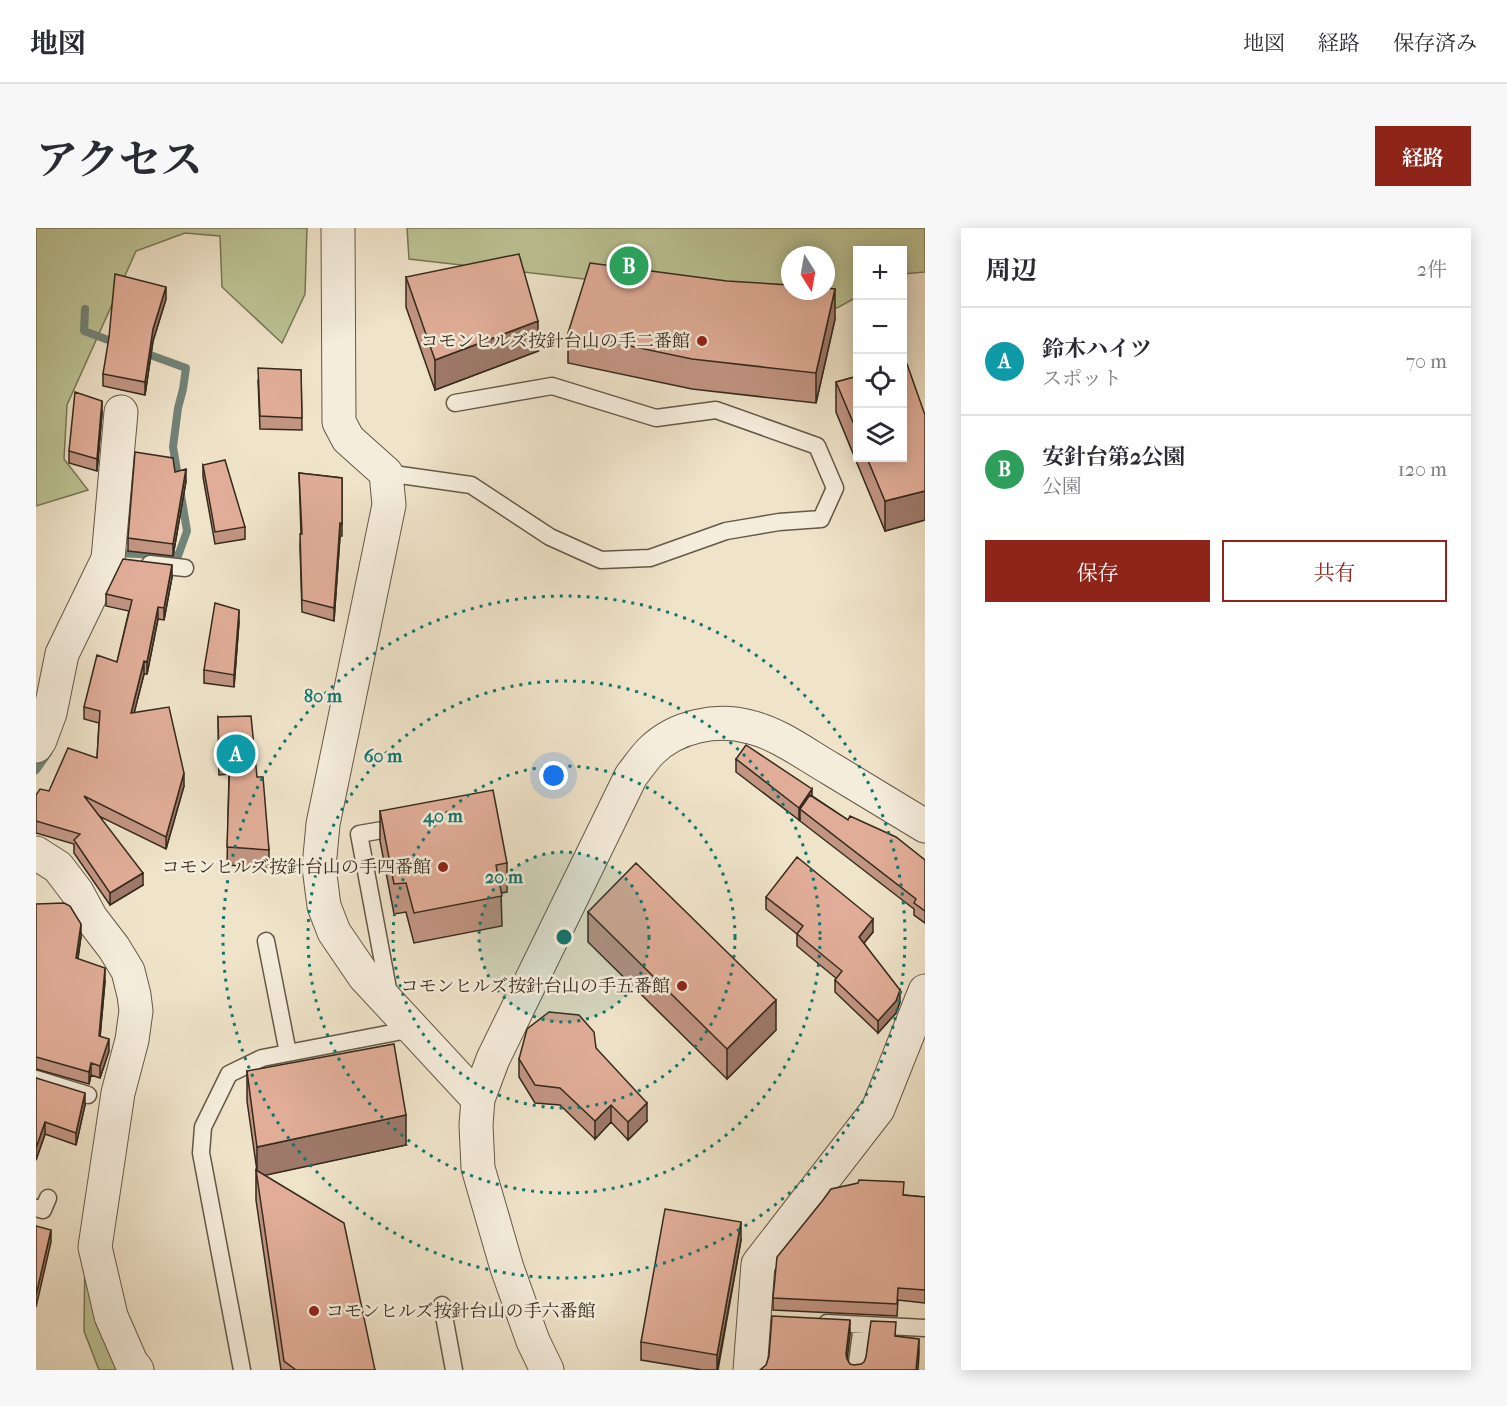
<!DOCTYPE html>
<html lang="ja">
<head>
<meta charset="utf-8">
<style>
	:root { --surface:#fff; --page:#f7f7f7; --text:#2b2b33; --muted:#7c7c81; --line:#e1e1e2; --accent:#8f2418 }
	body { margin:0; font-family:"IM FELL French Canon","Noto Serif JP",serif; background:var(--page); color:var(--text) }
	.controls { position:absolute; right:18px; top:18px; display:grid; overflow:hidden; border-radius:0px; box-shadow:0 3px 15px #0003 }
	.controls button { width:54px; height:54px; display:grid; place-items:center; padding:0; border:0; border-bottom:2px solid var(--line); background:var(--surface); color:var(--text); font:30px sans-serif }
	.compass { position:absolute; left:745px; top:18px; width:54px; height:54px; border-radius:50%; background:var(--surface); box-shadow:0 3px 15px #0003; rotate:169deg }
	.you { position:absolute; left:518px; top:548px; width:21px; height:21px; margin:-15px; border:4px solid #fff; border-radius:50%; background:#1a73e8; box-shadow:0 0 0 9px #1a73e833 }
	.badge { display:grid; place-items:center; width:39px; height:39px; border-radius:50%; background:var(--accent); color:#fff; font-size:20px; font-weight:700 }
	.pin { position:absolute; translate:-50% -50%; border:3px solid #fff; box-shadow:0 2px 6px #0006 }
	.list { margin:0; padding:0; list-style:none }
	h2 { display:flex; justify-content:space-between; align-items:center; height:78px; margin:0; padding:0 24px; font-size:26px }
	h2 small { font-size:20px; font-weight:400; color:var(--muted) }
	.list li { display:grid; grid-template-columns:39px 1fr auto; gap:18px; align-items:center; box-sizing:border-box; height:108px; padding:0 24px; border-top:2px solid var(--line) }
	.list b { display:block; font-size:22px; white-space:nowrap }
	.list p { margin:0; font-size:20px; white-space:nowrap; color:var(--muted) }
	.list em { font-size:20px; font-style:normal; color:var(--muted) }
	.actions { display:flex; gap:12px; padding:18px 24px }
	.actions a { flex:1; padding:14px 0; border:2px solid var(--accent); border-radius:0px; text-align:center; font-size:21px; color:var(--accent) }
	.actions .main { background:var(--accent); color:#fff }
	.icon { flex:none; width:33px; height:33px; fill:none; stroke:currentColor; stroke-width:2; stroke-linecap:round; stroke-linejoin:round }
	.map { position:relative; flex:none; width:889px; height:1142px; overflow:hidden; border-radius:0px }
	header { display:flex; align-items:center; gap:36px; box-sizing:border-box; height:84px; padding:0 30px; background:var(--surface); border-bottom:2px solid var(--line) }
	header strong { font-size:28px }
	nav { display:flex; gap:33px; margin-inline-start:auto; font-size:21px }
	.intro { display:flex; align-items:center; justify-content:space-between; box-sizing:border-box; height:144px; padding:0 36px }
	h1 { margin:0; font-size:42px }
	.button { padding:15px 27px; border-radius:0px; background:var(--accent); color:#fff; font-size:21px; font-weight:700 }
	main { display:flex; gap:36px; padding:0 36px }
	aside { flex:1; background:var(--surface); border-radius:0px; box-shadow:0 3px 15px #0003 }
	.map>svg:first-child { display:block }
	.green { fill:#bcc394; stroke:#787658; stroke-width:1.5; fill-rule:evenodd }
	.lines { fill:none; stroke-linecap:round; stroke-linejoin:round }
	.stream { stroke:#728378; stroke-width:8 }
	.service-casing { stroke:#645848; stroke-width:19 }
	.minor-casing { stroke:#645848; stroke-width:35 }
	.tertiary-casing { stroke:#645848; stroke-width:35 }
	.service { stroke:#f5eddc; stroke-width:16 }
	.minor { stroke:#f5eddc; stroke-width:33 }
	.tertiary { stroke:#f5eddc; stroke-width:33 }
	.wall { fill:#c29583; stroke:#352a1d; stroke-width:1.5 }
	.shaded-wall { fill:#9e796a; stroke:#352a1d; stroke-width:1.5 }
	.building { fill:#e1ad98; stroke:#352a1d; stroke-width:1.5 }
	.ring { fill:none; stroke:#0f766e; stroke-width:3; stroke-dasharray:3 6 }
	.poi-dot { fill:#8f2418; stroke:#f5eddc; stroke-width:2 }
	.labels { text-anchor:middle; stroke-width:5; stroke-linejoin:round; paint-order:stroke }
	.poi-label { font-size:18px; fill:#352a1d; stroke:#f5eddc; text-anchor:end }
	.centre { fill:#0f766e; stroke:#f5eddc; stroke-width:3 }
	.ring-label { font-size:18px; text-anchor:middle; font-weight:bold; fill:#0f766e; stroke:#f5eddc; stroke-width:5; stroke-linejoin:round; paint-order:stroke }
</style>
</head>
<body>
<header>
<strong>地図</strong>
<nav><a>地図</a><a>経路</a><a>保存済み</a></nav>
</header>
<div class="intro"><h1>アクセス</h1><a class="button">経路</a></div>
<main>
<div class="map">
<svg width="889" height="1142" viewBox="0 0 889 1142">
	<rect width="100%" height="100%" fill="#efe3c9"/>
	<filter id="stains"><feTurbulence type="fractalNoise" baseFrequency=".00333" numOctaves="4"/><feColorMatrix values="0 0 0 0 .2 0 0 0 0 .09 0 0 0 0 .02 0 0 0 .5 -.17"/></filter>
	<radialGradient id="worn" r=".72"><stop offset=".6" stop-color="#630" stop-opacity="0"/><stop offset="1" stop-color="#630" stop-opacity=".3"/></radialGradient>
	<!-- green -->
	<path class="green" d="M0,0H271L269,66L246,115L186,59L184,8L149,5L100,23L31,177L28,231L52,262L0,278Z
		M371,0H889V44L867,46L866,22H822L821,69L801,80L373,31ZM754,27H790V63H754Z
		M49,1020L86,1142H63L48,1103Z"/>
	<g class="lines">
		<!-- stream -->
		<path class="stream" d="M49,81L48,103L83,116
			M82,327L83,325L142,328L151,303L137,219L142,180L147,161L150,140L106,124
			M0,542L12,525"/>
		<!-- service casing -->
		<g class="service-casing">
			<path id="service" d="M350,245L435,257L514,309L565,332L614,330L690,303L743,294L785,291L799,260L781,218L680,182L620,190L516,158L419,175
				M114,336L149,340
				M230,713L252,825
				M353,766L323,606L364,599
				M0,851L52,867
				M0,980L7,982L12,970
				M406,1077L418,1142
				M791,1095L889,1100
				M206,1142L165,925L167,899L193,846L226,830L377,801
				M820,1142L826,1097"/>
		</g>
		<!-- minor casing -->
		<g class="minor-casing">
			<path id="minor" d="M0,518L4,512L14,485L26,426L72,331L85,184
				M0,625L22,639L41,664L55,690L78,720L92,743L98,767L100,783L96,812L82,865L59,1019L75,1088L95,1134L101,1142
				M714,1142L722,1036L842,881L889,763"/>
		</g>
		<!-- tertiary casing -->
		<g class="tertiary-casing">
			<path id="tertiary" d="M302,0L303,194L312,211L350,245L353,277L287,596L283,639L288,678L298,704L328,748L442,871
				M511,1142L497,1113L471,1040L442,940L440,897L442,871L457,831L595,548C602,539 608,530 615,523C640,498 681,490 714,499C743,506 769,526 795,541C826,560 858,579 889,598"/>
		</g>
		<!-- service -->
		<use href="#service" class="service"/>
		<!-- minor -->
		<use href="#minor" class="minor"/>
		<!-- tertiary -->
		<use href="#tertiary" class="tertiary"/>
	</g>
	<!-- wall -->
	<path class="wall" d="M370,49L502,123L399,162L370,79Z
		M130,71L117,113L109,167L67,158V146Z
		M799,91L780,175L656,161L532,135V105Z
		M265,142L266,202L224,201L222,152Z
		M822,148V230H867L889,187V292L849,303L800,184V154Z
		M66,185L61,243L33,235V223Z
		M167,237L209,299V311L179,316L167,249Z
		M139,244L150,253L137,328L92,323V310Z
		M263,245L306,250V308H304L298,393L266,384L264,318L265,306Z
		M136,349L128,392L122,391L111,446H108L98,485L148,558L130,621L63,588L107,657L74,677L38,625V616L0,605V567L13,563L61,530L63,495L48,491V479L81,434L93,383L70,378V366Z
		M203,394L198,459L168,455V442Z
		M182,489L221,549L233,622V640L191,637L193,546L183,547Z
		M700,531L776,568L812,592L889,632V695L878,687V681L764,593V591L763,592L700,544Z
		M344,583L471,635V664L465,665L466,698L378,715L370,684L358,686L344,613Z
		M730,669L837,704L828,715L864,774L860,785L842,805L799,764V752L801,751L761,718V706L730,681Z
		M0,676L45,708L42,731L69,753L64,809L73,823L64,850L55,847L53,856L0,841Z
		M552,684L740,802L691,851L552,714Z
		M560,820L611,893L592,912L575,894L559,911L524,877L499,875L483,849V831Z
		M211,843L370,917L228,947L339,1142H245L220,972V942L221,943L211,873Z
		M0,850L49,877L40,917L9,906L0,932Z
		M868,967L889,969V1075L862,1072L861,1088L737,1082V1070Z
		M705,1012L682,1142H666L605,1132V1114Z"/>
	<!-- shaded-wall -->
	<path class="shaded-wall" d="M130,59V71L117,113L109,167V154L117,101Z
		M799,61V91L780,175V145Z
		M502,93V123L399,162V132Z
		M66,173V185L61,243V231Z
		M150,241V253L137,328V316Z
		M889,263V292L849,303V273Z
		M304,295V308L298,393V380Z
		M136,337V349L128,392V380Z
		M122,379V391L111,446V434Z
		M203,382V394L198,459V447Z
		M108,433V446L95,497V485Z
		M148,545V558L130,621V609Z
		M776,561V573L764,581V591L763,592V580Z
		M107,645V657L74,677V665Z
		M837,691V704L823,721V709Z
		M45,696V708L40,743V730Z
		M69,740V753L63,820V808Z
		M864,762V774L860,785L842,805V793Z
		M740,772V802L691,851V821Z
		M73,811V823L64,850V838Z
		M55,835V847L53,856V844Z
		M49,865V877L40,917V905Z
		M611,875V893L592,912V894Z
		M575,877V894L559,911V893Z
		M370,887V917L221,949V919Z
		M9,894V906L0,932V920Z
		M705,994V1012L681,1142V1127Z
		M15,1002V1014L0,1079V1067Z
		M814,1092V1107L810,1141V1126Z
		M883,1111V1126L882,1142H880Z"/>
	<!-- building -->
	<path class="building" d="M483,26L502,93L399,132L370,49Z
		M554,35L691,53L754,57V63H790V60L799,61L780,145L656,131L532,105Z
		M79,46L130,59L117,101L109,154L67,146L73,109Z
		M871,136L889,187V263L849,273L831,230H867V137Z
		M222,140L265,142L266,190L224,188Z
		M822,148V206L800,154Z
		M39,164L66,173L61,231L33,223Z
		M99,224L137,230L139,244L150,241L137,316L92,310Z
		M189,232L209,299L179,304L167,237Z
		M263,245L306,250V296L304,295L298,380L266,372L264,306H266Z
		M87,331L136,337L128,380L122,379L111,434L108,433L95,485L133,479L148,545L130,609L48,568L107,645L74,665L38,612L44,606L0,593V567L4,561L13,563L32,520L61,530L64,483L48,479L61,427L81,434L96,372L70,366Z
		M179,375L203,382L198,447L168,442Z
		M215,488L221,549H227L233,622L191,619L194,528L183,529L182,489Z
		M710,517L776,561L763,580L700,531Z
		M457,562L471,635L460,637L466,668L378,685L370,655L358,656L344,583Z
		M774,567L812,592L814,588L860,609L889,632V683L878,675L880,671L764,581Z
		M761,629L837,691L823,709L864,762L860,773L842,793L799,752L806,743L761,706L767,698L730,669Z
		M600,635L740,772L691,821L552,684Z
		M28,675L34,678L45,696L40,730L69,740L63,808L73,811L64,838L55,835L53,844L0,829V676Z
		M513,784L543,787L558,804L560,820L611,875L592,894L575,877L559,893L524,860L499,857L483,831L491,801Z
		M358,816L370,887L221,919L211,843Z
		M0,850L49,865L40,905L9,894L0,920Z
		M220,942L308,995L339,1142H260L248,1133Z
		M823,952L868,954L867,967L889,969V1062L862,1060L861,1076L737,1070L741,1029L787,972L795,961L822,955Z
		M629,981L705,994L681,1127L605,1114Z
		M0,998L15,1002L0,1067Z
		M736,1088L814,1092L810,1126L811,1131L814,1136L818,1137L825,1136L828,1134L830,1129L835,1093L860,1094L859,1108L883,1111L880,1142H724L730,1137L733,1128Z"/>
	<!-- distance rings -->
	<circle cx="528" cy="709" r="85" fill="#0f766e" fill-opacity=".12"/>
	<g class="ring">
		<circle cx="528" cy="709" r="85"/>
		<circle cx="528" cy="709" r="171"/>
		<circle cx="528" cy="709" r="256"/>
		<circle cx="528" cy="709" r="341"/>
	</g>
	<!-- markers -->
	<g class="poi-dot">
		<circle cx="666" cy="113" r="6"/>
		<circle cx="407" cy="639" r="6"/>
		<circle cx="646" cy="758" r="6"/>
		<circle cx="278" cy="1083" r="6"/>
	</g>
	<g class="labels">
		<!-- poi labels -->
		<g class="poi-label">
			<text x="654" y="119">コモンヒルズ按針台山の手二番館</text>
			<text x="395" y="645">コモンヒルズ按針台山の手四番館</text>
			<text x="634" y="764">コモンヒルズ按針台山の手五番館</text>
			<text x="290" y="1089" text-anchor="start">コモンヒルズ按針台山の手六番館</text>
		</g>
	</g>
	<circle cx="528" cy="709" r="9" class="centre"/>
	<g class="ring-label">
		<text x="287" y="474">80 m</text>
		<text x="347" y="534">60 m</text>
		<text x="407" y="594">40 m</text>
		<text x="468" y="655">20 m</text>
	</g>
	<rect width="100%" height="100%" filter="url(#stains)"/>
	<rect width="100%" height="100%" fill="url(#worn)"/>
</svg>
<div class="controls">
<button>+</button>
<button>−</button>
<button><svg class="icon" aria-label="locate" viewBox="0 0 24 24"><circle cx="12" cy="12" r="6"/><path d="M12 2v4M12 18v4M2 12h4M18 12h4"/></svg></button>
<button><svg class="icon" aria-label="layers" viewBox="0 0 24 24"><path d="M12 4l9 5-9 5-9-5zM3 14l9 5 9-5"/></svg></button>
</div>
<svg class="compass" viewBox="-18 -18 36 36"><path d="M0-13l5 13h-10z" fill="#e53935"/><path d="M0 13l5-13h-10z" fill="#7c7c81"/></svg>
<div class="you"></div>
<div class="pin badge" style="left:200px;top:526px;background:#0f9aa8">A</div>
<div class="pin badge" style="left:593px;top:38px;background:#2e9e5b">B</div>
</div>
<aside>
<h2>周辺<small>2件</small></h2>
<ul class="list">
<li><span class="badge" style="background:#0f9aa8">A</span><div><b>鈴木ハイツ</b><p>スポット</p></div><em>70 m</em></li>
<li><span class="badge" style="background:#2e9e5b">B</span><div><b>安針台第2公園</b><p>公園</p></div><em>120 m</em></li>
</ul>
<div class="actions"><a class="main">保存</a><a>共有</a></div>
</aside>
</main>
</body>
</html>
